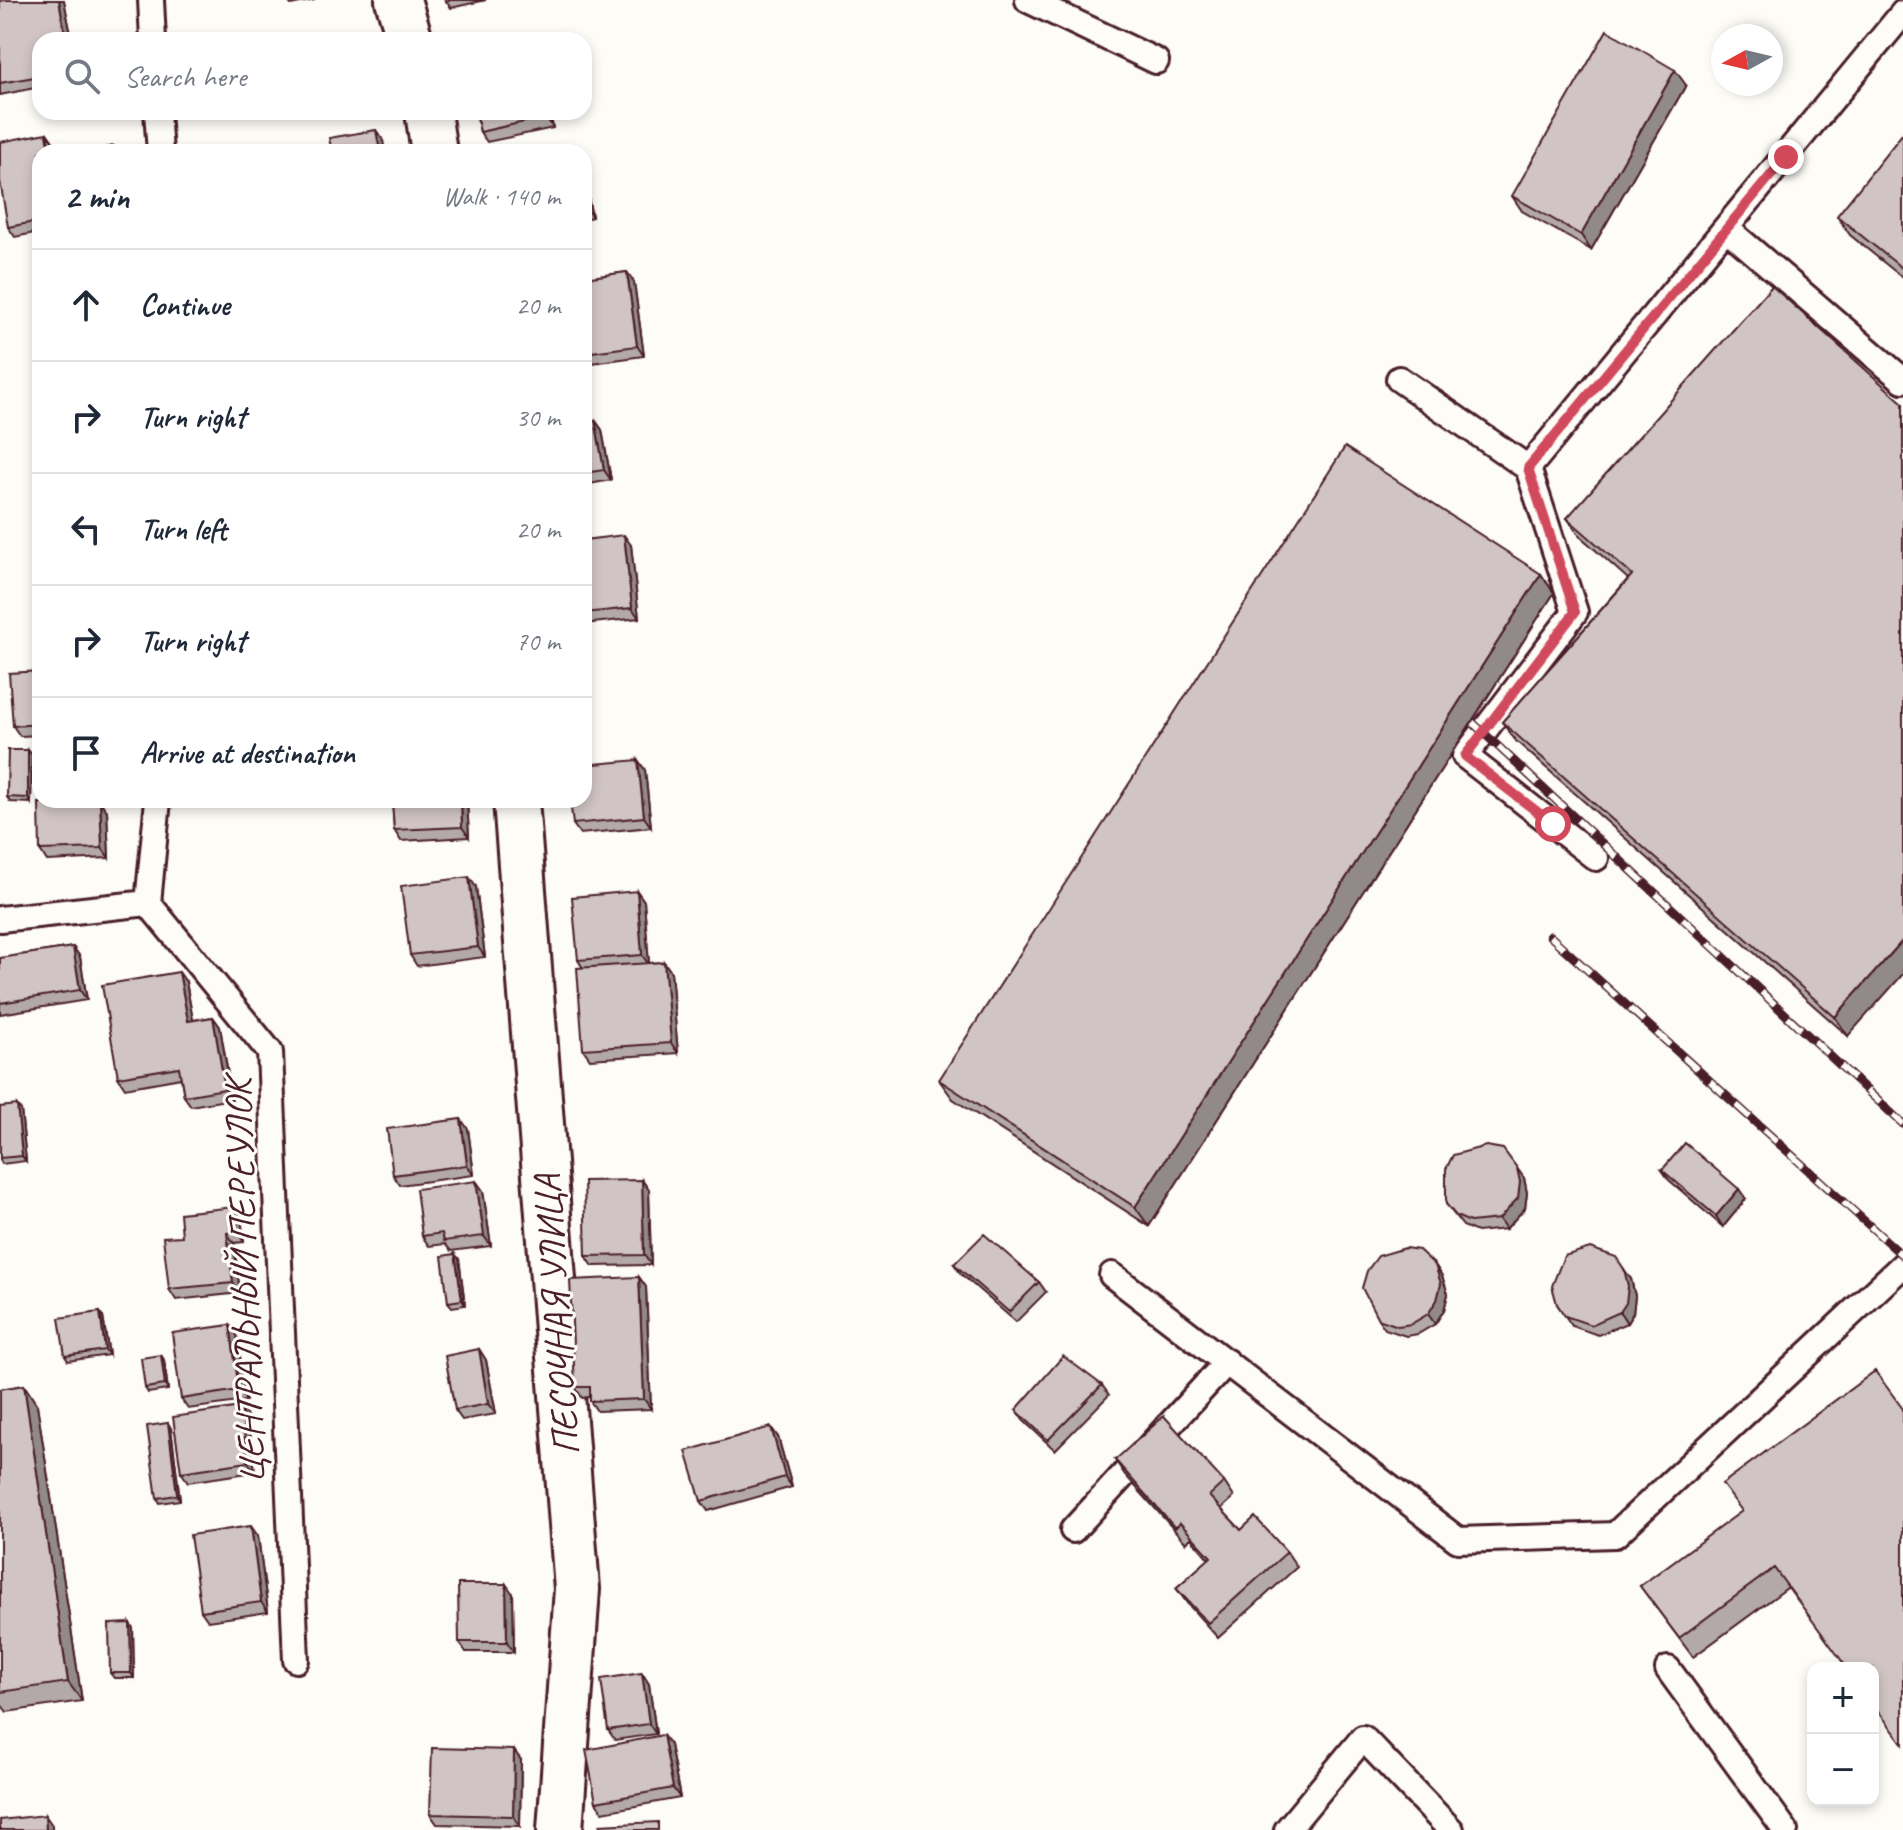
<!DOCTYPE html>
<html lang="en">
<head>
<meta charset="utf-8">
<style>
	:root { --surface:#fff; --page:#f6f6f7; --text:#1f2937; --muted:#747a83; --line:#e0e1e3 }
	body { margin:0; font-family:Caveat,sans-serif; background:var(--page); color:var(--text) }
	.controls { position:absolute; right:24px; bottom:24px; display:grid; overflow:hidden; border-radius:16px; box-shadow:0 4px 12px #0003 }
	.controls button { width:72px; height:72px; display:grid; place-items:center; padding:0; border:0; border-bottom:2px solid var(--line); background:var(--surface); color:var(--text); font:40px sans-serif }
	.compass { position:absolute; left:1711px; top:24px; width:72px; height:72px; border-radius:50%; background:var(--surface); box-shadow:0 4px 12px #0003; rotate:262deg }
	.stop { position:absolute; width:24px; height:24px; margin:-18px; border:6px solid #d1495b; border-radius:50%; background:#fff }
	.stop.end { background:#d1495b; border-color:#fff; box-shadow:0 2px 8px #0008 }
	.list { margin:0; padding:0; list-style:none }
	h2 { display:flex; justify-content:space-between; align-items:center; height:104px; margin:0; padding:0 32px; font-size:34px }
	h2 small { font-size:26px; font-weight:400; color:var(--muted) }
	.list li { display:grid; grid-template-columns:52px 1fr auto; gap:24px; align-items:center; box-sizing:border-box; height:112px; padding:0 32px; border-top:2px solid var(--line) }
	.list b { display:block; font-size:30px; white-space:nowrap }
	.list em { font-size:26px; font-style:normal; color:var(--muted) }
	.icon { flex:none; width:44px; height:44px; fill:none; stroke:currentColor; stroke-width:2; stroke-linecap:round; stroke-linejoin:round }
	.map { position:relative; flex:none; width:1903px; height:1830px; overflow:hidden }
	.search { position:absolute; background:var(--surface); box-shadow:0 4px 12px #0003; left:32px; top:32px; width:560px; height:88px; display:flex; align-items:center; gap:20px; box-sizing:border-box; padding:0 28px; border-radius:24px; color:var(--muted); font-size:30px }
	.panel { position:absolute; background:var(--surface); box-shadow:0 4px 12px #0003; left:32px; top:144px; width:560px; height:664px; border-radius:24px }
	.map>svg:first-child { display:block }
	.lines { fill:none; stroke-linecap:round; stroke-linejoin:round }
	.lane-casing { stroke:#4a1f2b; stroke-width:30 }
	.street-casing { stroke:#4a1f2b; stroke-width:50 }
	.lane { stroke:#fdfcf7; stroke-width:24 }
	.street { stroke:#fdfcf7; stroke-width:44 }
	.rail-casing { stroke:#4a1f2b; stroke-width:9 }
	.rail { stroke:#fdfcf7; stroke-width:6; stroke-dasharray:18; stroke-linecap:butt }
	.wall { fill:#b3a9a9; stroke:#4a1f2b; stroke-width:2 }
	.shaded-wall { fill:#928a89; stroke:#4a1f2b; stroke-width:2 }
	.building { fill:#d0c5c4; stroke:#4a1f2b; stroke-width:2 }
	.route { stroke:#d1495b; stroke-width:10 }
	.labels { text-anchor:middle; stroke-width:6; stroke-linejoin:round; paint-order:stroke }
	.street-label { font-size:38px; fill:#4a1f2b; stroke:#fdfcf7 }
</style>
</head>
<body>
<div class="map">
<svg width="1903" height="1830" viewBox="0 0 1903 1830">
	<rect width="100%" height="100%" fill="#fdfcf7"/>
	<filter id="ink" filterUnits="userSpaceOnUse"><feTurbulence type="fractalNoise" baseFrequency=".0125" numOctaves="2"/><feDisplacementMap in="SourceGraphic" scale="16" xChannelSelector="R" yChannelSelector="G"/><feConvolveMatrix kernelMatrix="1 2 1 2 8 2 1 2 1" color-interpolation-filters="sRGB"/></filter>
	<g filter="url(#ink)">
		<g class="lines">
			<!-- lane casing -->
			<g class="lane-casing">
				<path id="lane" d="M151,0L153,40
					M1028,0L1156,61
					M157,112L160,152
					M1727,229L1903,380
					M1399,379L1528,468L1903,13
					M1528,468L1575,612L1465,756L1596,858
					M158,800L148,903L270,1052L296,1660
					M0,919L148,903
					M1112,1275L1458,1540L1615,1535L1903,1265
					M1073,1530L1227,1362
					M1668,1669L1785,1830
					M1287,1830L1363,1738L1451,1830"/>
			</g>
			<!-- street casing -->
			<g class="street-casing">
				<path id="street" d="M398,0L410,40
					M428,112L434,152
					M516,800L577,1589L560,1830"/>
			</g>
			<!-- lane -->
			<use href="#lane" class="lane"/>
			<!-- street -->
			<use href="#street" class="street"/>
			<!-- rail casing -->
			<g class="rail-casing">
				<path id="rail" d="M1472,722L1903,1124
					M1550,936L1903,1256"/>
			</g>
			<!-- rail -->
			<use href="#rail" class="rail"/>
		</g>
		<!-- wall -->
		<path class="wall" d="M287,0H315L291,5Z
			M445,0H486L451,8Z
			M0,1H64L72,40H40V87L0,95Z
			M1686,85L1591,250L1522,211L1512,196Z
			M476,112H550L553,128L487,142L480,132Z
			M47,133L54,143L55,152H40V232L15,237L8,227Z
			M1903,133V278L1850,235L1837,216Z
			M584,178L592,217L584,219Z
			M627,272L634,282L644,356L584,364V278Z
			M1903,403L1848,1036L1516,741L1502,722L1628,579L1581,537L1567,518Z
			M595,420L602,430L611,480L584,485V422Z
			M584,540L631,545L639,618L584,624Z
			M1541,574L1554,593L1149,1226L953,1099L939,1080Z
			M40,671V735L20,736L13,726Z
			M28,750L32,755L31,803L10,802L7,797Z
			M638,760L645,770L651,827L580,834L573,824Z
			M392,800H467L469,837L401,841L394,830Z
			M107,811L109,858L47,861L40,850Z
			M476,887L485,957L417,966L410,955Z
			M637,891L644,901L649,963L664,962L671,972L678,1053L590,1059L583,1049V968L578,960Z
			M73,947L80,957L87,1000L0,1014V958Z
			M186,982L193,1020L213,1017L220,1027L232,1099L191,1106L184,1096L181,1078L125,1088L118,1077Z
			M0,1107L21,1110L26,1161L2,1164L0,1160Z
			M468,1129L474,1175L400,1185L393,1175Z
			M1662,1170L1746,1199L1723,1227L1669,1180Z
			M1524,1178L1527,1193L1525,1208L1506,1229L1477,1232L1463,1226L1446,1204Z
			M642,1180L649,1190L651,1265L593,1266L586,1256Z
			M476,1181L483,1191L491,1246L451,1251L445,1244L429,1246L422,1236Z
			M234,1207L241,1217L244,1242L234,1243L240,1293L176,1300L169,1289L182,1236Z
			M459,1259L465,1305L452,1307L448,1302Z
			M954,1264L1039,1282L1046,1292L1016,1322L961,1274Z
			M1435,1265L1442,1276L1448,1294L1444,1310L1435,1324L1418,1334L1406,1336L1385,1329L1378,1319Z
			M639,1277L646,1287L651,1409L597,1411L590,1401V1397L582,1398L575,1387Z
			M1631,1279L1635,1296L1633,1313L1627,1323L1598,1335L1572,1326L1557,1304Z
			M103,1317L109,1355L68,1361L65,1356Z
			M230,1325L237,1335L246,1401L188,1409L181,1399Z
			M479,1349L486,1360L496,1414L462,1420L455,1410Z
			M161,1355L164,1360L168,1390L148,1393L145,1388Z
			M24,1385L37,1405L82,1701L7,1712L0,1703V1389Z
			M1102,1385L1109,1395L1055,1450L1023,1420L1016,1410Z
			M1903,1409L1787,1588L1693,1657L1640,1586Z
			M248,1418L255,1472L188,1482L181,1472Z
			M171,1428L180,1500L160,1503L157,1498Z
			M778,1437L792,1487L708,1511L701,1501Z
			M1115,1460L1224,1482L1234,1497L1221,1509L1241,1530L1287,1552L1297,1567L1218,1638L1187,1603L1176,1588L1209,1559L1191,1538L1186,1543L1125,1475Z
			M258,1536L268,1612L208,1621L201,1611Z
			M513,1594L514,1652H466L459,1642Z
			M133,1628L134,1678H114L110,1673Z
			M642,1673L649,1684L656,1734L615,1740L608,1730Z
			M670,1745L680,1798L603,1812L596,1802Z
			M521,1760L520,1826L437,1824L430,1814Z"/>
		<!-- shaded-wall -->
		<path class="shaded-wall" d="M59,0H64L72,40H66Z
			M1675,70L1686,85L1591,250L1581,235Z
			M545,112H550L553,128L546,117Z
			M376,130L383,140L385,152H380Z
			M47,133L54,143L55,152H50Z
			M584,178L592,217L585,207Z
			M627,272L634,282L644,356L637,346Z
			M595,420L602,430L611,480L604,470Z
			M624,535L631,545L639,618L632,608Z
			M1541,574L1554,593L1149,1226L1135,1207Z
			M28,750L32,755L31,803L28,798Z
			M638,760L645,770L651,827L644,817Z
			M461,800H467L469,837L462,827Z
			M100,801L107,811L109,858L102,848Z
			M469,877L476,887L485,957L478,947Z
			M637,891L644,901L649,965L642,955Z
			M1903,940V974L1848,1036L1835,1017Z
			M73,947L80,957L87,1000L80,990Z
			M664,962L671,972L678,1053L671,1043Z
			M179,972L186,982L195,1031L188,1021Z
			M213,1017L220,1027L232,1099L225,1089Z
			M17,1105L21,1110L26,1161L22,1156Z
			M461,1119L468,1129L474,1175L467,1165Z
			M1517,1168L1524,1178L1527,1193L1525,1208L1506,1229L1499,1219Z
			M642,1180L649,1190L651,1265L644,1255Z
			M476,1181L483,1191L491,1246L484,1236Z
			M1739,1189L1746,1199L1723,1227L1716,1216Z
			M234,1207L241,1217L244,1242L237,1232Z
			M227,1233L234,1243L240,1293L233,1283Z
			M455,1254L459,1259L465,1305L462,1300Z
			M1435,1265L1442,1276L1448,1294L1444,1310L1435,1324L1428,1314Z
			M1624,1269L1631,1279L1635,1296L1633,1313L1627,1323L1620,1312Z
			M639,1277L646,1287L651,1409L644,1399Z
			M100,1312L103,1317L109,1355L105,1350Z
			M230,1325L237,1335L246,1401L239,1390Z
			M479,1349L486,1360L496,1414L488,1404Z
			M161,1355L164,1360L168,1390L165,1385Z
			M24,1385L37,1405L82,1701L68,1682Z
			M241,1407L248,1418L255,1472L248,1462Z
			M168,1423L171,1428L180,1500L177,1495Z
			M771,1427L778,1437L792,1487L785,1477Z
			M251,1526L258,1536L268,1612L261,1602Z
			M506,1584L513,1594L514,1652L507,1642Z
			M130,1623L133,1628L134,1678L131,1673Z
			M642,1673L649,1684L656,1734L649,1724Z
			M663,1735L670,1745L680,1798L673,1788Z
			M514,1750L521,1760L520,1826L513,1816Z
			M45,1815L52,1825V1830H46Z"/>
		<!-- building -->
		<path class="building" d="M6,0H59L66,40H40V76L0,83V1Z
			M1607,30L1675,70L1581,235L1512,196Z
			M528,34L530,40H500Z
			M364,36L365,40H336Z
			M476,112H545L546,117L480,132Z
			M376,130L380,152H332L329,138Z
			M47,133L50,152H40V221L8,227L0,181V142Z
			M1903,133V269L1837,216Z
			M114,146L115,152H83Z
			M627,272L637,346L584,353V278Z
			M1772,286L1903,403V940L1835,1017L1502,722L1632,575L1567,518Z
			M595,420L604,470L584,473V422Z
			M1345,447L1541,574L1135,1207L939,1080Z
			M624,535L632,608L584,613V540Z
			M40,671V724L13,726L9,673Z
			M8,750H28V798L7,797Z
			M638,760L644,817L573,824L570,800H584V765Z
			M392,800H461L462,827L394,830Z
			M100,801L102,848L40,850L39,803Z
			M469,877L478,947L410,955L401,886Z
			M637,891L642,955L578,960L572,897Z
			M73,947L80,990L0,1003V958Z
			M664,962L671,1043L583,1049L577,968Z
			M179,972L188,1021L213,1017L225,1089L184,1096L179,1067L118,1077L102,985Z
			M17,1105L22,1156L0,1158V1107Z
			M461,1119L467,1165L393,1175L387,1129Z
			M1685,1143L1739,1189L1716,1216L1662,1170Z
			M1486,1146L1503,1149L1517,1168L1520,1182L1518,1198L1499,1219L1470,1222L1456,1216L1446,1204V1169L1453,1155Z
			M642,1180L644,1255L586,1256L584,1181Z
			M476,1181L484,1236L444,1241L442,1233L422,1236L416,1189Z
			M234,1207L237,1232L227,1233L233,1283L169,1289L163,1237L182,1236L180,1213Z
			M984,1234L1039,1282L1009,1312L954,1264Z
			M1405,1248L1419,1250L1435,1265L1441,1284L1437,1300L1428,1314L1411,1324L1398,1326L1378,1319L1362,1288L1367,1271L1378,1256Z
			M1590,1248L1616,1257L1624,1269L1628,1286L1626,1303L1620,1312L1591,1325L1565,1316L1557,1304L1552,1286L1564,1256Z
			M455,1254L462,1300L448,1302L442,1256Z
			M639,1277L644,1399L590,1401V1387H575L570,1280Z
			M100,1312L105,1350L65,1356L59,1318Z
			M230,1325L239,1390L181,1399L172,1333Z
			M479,1349L488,1404L455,1410L445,1356Z
			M161,1355L165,1385L145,1388L141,1358Z
			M1063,1356L1102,1385L1048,1440L1016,1410Z
			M1875,1371L1903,1409V1744L1873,1704V1668H1847L1774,1568L1679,1638L1640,1586L1742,1511L1722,1484Z
			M24,1385L68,1682L0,1692V1389Z
			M241,1407L248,1462L181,1472L173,1417Z
			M1164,1416L1224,1482L1209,1496L1241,1530L1255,1517L1287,1552L1208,1623L1176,1588L1211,1557L1180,1523L1175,1528L1115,1460Z
			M168,1423L177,1495L157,1498L147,1426Z
			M771,1427L785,1477L701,1501L686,1451Z
			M251,1526L261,1602L201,1611L190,1535Z
			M458,1584H506L507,1642H459Z
			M130,1623L131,1673H110L109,1624Z
			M642,1673L649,1724L608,1730L601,1679Z
			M663,1735L673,1788L596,1802L586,1750Z
			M432,1748L514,1750L513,1816L430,1814Z
			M45,1815L46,1830H0V1820Z
			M658,1822V1830H600V1825Z"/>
	</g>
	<g class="lines" filter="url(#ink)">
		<!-- route -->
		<path class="route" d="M1553,824L1465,756L1575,612L1528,468L1786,157"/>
	</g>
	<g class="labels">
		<!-- street labels -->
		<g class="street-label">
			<text transform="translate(244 1281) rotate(-92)" y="13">ЦЕНТРАЛЬНЫЙ ПЕРЕУЛОК</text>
			<text transform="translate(556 1315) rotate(-94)" y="13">ПЕСОЧНАЯ УЛИЦА</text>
		</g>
	</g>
</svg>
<div class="controls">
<button>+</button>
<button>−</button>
</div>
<svg class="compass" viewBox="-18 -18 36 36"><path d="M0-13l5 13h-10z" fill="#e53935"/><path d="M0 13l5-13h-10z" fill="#747a83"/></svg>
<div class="stop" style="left:1553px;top:824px"></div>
<div class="stop end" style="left:1786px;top:157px"></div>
<div class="search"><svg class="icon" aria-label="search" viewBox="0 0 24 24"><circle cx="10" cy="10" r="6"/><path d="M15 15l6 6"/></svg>Search here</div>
<section class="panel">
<h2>2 min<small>Walk · 140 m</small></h2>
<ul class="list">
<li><svg class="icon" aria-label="ahead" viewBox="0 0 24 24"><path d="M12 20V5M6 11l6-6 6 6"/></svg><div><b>Continue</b></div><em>20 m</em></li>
<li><svg class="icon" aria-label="right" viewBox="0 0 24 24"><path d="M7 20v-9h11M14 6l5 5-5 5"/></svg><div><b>Turn right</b></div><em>30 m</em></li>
<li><svg class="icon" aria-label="left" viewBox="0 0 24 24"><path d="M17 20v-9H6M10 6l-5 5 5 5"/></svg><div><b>Turn left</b></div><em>20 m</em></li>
<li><svg class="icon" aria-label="right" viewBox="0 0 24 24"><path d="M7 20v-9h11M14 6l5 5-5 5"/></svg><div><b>Turn right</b></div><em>70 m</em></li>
<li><svg class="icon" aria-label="arrive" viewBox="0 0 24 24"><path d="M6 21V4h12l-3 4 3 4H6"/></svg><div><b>Arrive at destination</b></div></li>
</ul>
</section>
</div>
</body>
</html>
